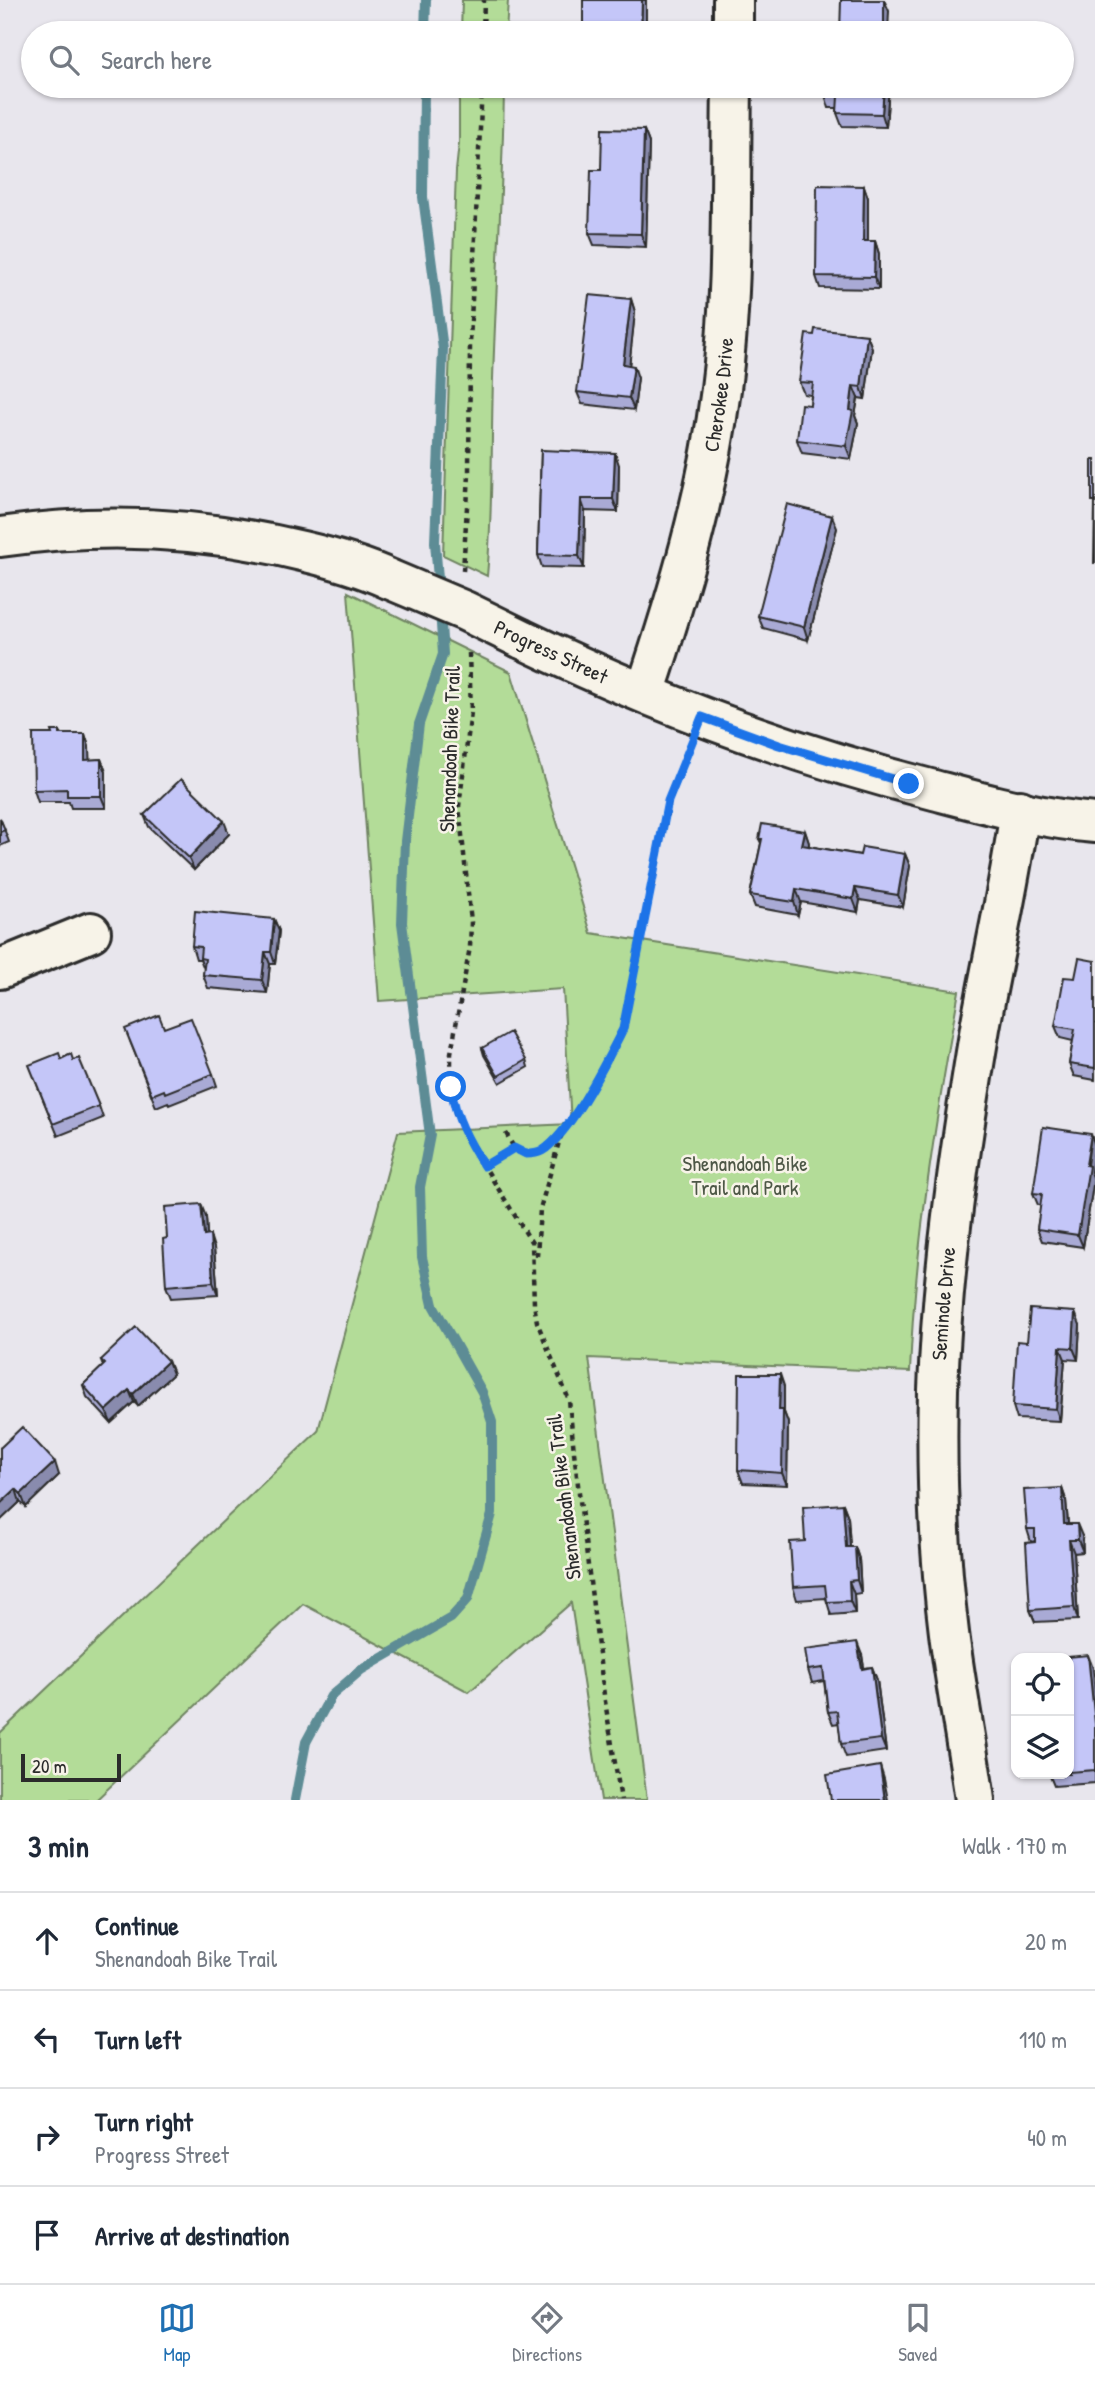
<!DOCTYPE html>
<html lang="en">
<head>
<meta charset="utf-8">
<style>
	:root { --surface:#fff; --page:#f2f2f3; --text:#1f2937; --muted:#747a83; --line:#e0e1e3; --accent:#1f6fb2 }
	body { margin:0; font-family:"Patrick Hand",sans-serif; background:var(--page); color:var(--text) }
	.controls { position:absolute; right:21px; bottom:21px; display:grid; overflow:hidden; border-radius:14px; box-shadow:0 2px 5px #0004 }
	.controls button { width:63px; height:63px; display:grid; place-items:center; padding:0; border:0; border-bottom:2px solid var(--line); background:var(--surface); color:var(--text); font:35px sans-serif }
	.scale { position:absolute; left:21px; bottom:18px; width:100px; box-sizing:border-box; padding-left:7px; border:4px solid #2b2b2b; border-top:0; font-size:19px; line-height:24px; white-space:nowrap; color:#2b2b2b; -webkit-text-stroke:5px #f7f3e8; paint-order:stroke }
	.stop { position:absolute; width:21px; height:21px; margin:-16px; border:5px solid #1a73e8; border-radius:50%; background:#fff }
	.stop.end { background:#1a73e8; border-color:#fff; box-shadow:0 2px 7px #0008 }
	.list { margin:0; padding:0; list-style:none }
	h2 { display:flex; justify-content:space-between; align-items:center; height:91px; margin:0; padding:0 28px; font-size:30px }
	h2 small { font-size:23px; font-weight:400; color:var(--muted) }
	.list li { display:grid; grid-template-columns:46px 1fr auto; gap:21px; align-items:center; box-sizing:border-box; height:98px; padding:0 28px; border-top:2px solid var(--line) }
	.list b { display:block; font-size:26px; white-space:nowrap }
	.list p { margin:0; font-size:23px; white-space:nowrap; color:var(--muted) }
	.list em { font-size:23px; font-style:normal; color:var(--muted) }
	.icon { flex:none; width:38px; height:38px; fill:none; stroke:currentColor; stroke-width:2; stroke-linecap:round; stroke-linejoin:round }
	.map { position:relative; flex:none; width:1095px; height:1800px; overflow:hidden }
	.search { position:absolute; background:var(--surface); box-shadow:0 2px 5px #0004; left:21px; right:21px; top:21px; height:77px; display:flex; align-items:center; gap:18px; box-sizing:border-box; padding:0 24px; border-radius:38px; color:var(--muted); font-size:26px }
	.sheet { height:483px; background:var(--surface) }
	nav { display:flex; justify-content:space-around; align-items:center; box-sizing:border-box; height:98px; border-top:2px solid var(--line); background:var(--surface); font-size:19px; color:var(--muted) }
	nav a { display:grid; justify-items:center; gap:4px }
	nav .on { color:var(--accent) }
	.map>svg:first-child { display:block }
	.green { fill:#b3dc98; stroke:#6f8462; stroke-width:2 }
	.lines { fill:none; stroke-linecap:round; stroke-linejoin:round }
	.stream { stroke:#5d8c95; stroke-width:10 }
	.minor-casing { stroke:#2b2b2b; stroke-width:44 }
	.path { stroke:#2b2b2b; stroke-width:4.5; stroke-dasharray:5 5; stroke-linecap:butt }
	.minor { stroke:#f7f3e8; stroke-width:38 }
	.minor-bridge-casing { stroke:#2b2b2b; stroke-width:44; stroke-linecap:butt }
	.minor-bridge { stroke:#f7f3e8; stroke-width:38 }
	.wall { fill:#a9aad5; stroke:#2b2b2b; stroke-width:2 }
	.shaded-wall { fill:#898bae; stroke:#2b2b2b; stroke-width:2 }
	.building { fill:#c4c6f8; stroke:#2b2b2b; stroke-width:2 }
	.route { stroke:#1a73e8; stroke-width:9 }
	.labels { text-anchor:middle; stroke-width:5; stroke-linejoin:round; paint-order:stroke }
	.street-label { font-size:21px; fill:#2b2b2b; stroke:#f7f3e8 }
	.park-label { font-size:21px; fill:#4d5746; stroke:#f7f3e8 }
</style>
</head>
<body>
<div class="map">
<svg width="1095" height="1800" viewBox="0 0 1095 1800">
	<rect width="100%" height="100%" fill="#e8e6ed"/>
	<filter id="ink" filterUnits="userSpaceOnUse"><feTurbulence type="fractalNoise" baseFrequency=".0143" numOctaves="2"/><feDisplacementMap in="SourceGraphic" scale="14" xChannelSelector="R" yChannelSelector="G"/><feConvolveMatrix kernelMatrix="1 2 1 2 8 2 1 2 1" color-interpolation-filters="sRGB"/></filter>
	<g filter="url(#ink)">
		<!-- green -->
		<path class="green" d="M462,0H508L506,33H461Z
			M459,86H504C503,183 496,281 493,379C491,444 493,511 487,576L443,555L456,171L459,143Z
			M348,592L511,672L591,933L959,991C936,1117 915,1244 910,1372L589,1358L647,1800H601L571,1603L469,1692L303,1604L96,1800H0V1733L318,1431L398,1132L571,1124L563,989L379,1001Z"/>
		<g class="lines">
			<!-- stream -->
			<path class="stream" d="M425,33L426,0
				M424,86L423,197L443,349L435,542L439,591
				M295,1800L306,1742L331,1696L361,1670L451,1618L468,1599L492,1514V1422L482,1392L433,1305L422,1257L420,1187L430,1135L402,923L405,841L419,724L443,654L440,610"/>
			<!-- minor casing -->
			<g class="minor-casing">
				<g id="minor">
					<path d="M733,33V0"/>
					<path d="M0,537C101,522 203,527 302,551C332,558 361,566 389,579"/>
					<path d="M522,639C655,703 792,754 934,790C987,804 1041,819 1095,823"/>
					<path id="s1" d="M645,693C678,594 708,494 721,389C734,289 730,186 732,86"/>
					<path d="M0,969L91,932"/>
					<path id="s2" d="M975,1800C967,1744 956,1689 949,1633C939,1553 936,1471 938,1390C942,1269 960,1148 980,1028C993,955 1010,883 1020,810"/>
				</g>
			</g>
			<!-- path -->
			<path class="path" d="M483,33L484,0
				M463,571L469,475L470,343L482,86
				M469,653L471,712L459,806L471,922L470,947L451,1053V1087L456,1114L468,1140L532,1243L534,1304L537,1322L569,1400L574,1452L604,1695L621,1800
				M506,1133L514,1148
				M483,1166L514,1148C520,1152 527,1155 535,1154C563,1148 610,1055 623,1029L669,801L688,750
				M537,1256L540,1209L561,1135"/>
			<!-- minor -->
			<use href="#minor" class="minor"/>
			<!-- minor-bridge casing -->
			<g class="minor-bridge-casing">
				<path id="minor-bridge" d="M389,579L465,611L522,639"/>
			</g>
			<!-- minor-bridge -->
			<use href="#minor-bridge" class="minor-bridge"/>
		</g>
		<!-- wall -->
		<path class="wall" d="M889,86L886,127L842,126L837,113V108H829L825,95Z
			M644,130L649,143L646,247L594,245L589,233L601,170Z
			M864,186L868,198V241H875L879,254V289L820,288L816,276Z
			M631,299L635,312L629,365L638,378L634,410L582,404L577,392Z
			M814,335H867L872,348L865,399L858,398L855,416L858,423L851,459L802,453L797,440L810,405L811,395L804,394L799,382Z
			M541,450L619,465L618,512L585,511L584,568L542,567L538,555Z
			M837,528L808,640L763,628L758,616Z
			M60,731L62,734H85L89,747V760L101,759L106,772V808H71L69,802H38L34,790Z
			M144,815L229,834L194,870L149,827Z
			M0,818L9,842L0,846Z
			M805,831L809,843V846L860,855L905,854L910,866L903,907L860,900L858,912L801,902L798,915L755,907L750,895L761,843L759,839Z
			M274,919L279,931L275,964H270L267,993L208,988L203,975L204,969L200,959H196L192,946Z
			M1095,961V1080L1074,1076L1069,1064L1073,1041L1060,1038L1055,1026L1075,978Z
			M164,1028L213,1074L217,1086L169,1105L168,1102L156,1107L130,1041Z
			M482,1048L526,1060L528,1067L500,1083L484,1055Z
			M61,1059L73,1060L99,1106L103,1118L58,1136L34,1077Z
			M1091,1172L1094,1179L1083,1247L1042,1241L1037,1229L1041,1206L1038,1205L1033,1193Z
			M206,1217L207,1235L214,1248L218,1295L171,1298L166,1286L167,1238Z
			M1080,1325L1078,1360L1065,1359L1060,1421L1017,1419L1013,1406L1027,1342Z
			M101,1360L168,1361L173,1374L138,1406L134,1402L111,1423L87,1397L83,1385L103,1366Z
			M784,1386V1412L788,1423L787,1485L743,1483L738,1470Z
			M0,1448L59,1475L26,1507L20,1502L0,1521Z
			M1062,1488L1066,1500L1068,1524L1082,1536L1083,1552L1074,1553L1078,1620L1035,1622L1030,1610L1035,1541L1031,1542L1027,1529Z
			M843,1504L848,1517L850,1547H855L859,1559L861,1593L854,1594L855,1613L831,1615L827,1602L826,1598L797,1600L793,1587L805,1541Z
			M862,1655L864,1668L872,1667L877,1680L886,1751L846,1757L841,1744L839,1723L833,1724L828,1712L824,1681L812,1683L808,1670Z
			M1069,1658L1093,1668L1095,1690V1783L1054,1786L1049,1774H1069Z"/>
		<!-- shaded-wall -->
		<path class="shaded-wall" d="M642,0H646V33H641Z
			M884,0L889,11L888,33H884Z
			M884,86H889L886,127L882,114Z
			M644,130L649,143L646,247L641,234Z
			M864,186L868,198V254L863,241Z
			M875,241L879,254V289L874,277Z
			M631,299L635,312L628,377L623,364Z
			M867,335L872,348L865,399L861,387Z
			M634,366L638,378L634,410L629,398Z
			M853,386L858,398L855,416L858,423L851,459L846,446Z
			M615,453L619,465L618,512L613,499Z
			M581,499L585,511L584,568L579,556Z
			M832,516L837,528L808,640L804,627Z
			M85,734L89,747L90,772L85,760Z
			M101,759L106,772V808L101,796Z
			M224,821L229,834L194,870L189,858Z
			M805,831L809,843L807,857L802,845Z
			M905,854L910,866L903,907L898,895Z
			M855,888L860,900L858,912L853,899Z
			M796,889L801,902L798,915L794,902Z
			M274,919L279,931L275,964L271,952Z
			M265,952L270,964L267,993L262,980Z
			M1091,1134L1095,1146L1091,1172L1094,1179L1083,1247L1078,1235Z
			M201,1204L206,1217L208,1248L204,1236Z
			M210,1235L214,1248L218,1295L213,1282Z
			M1075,1312L1080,1325L1078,1360L1073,1348Z
			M1060,1347L1065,1359L1060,1421L1056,1409Z
			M168,1361L173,1374L138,1406L133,1394Z
			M780,1374L784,1386V1412L788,1423L787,1485L782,1473L779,1410Z
			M129,1390L134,1402L111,1423L106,1411Z
			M55,1462L59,1475L26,1507L21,1494Z
			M1062,1488L1066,1500L1069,1537L1064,1524Z
			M16,1489L20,1502L0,1521V1504Z
			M843,1504L848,1517L851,1560L846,1547Z
			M1077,1524L1082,1536L1083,1552L1078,1540Z
			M1069,1540L1074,1553L1078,1620L1074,1607Z
			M855,1547L859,1559L861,1593L857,1580Z
			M849,1581L854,1594L855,1613L850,1601Z
			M857,1642L862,1655L866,1681L862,1669Z
			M1088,1655L1093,1668L1095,1690V1724Z
			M872,1667L877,1680L886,1751L881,1739Z
			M880,1766L884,1779L888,1800H885Z"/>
		<!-- building -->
		<path class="building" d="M583,0H642L641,33H583Z
			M841,0H884V33H826H840Z
			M825,86H884L882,114L837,113L838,96L825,95Z
			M602,129L644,130L641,234L589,233L591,170H601Z
			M817,185L864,186L863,241H875L874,277L816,276Z
			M589,295L631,299L623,364L634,366L629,398L577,392Z
			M815,329L867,335L861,387L853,386L850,410L853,411L846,446L797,440L801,404L810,405L813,383L799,382L806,334L814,335Z
			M541,450L615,453L613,499H581L579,556L538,555Z
			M1092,460H1095V563H1094L1095,501H1092Z
			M787,504L832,516L804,627L758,616Z
			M51,731H60V734H85V760L101,759V796H67V789L34,790L33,734H52Z
			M181,779L224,821L189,858L144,815Z
			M0,818L5,830L0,832Z
			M762,824L805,831L802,845L860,855L862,847L905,854L898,895L855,888L853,899L796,889L794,902L750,895L762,839H759Z
			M195,911L274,919L271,952H265L262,980L203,975L205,959L200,958L201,947L192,946Z
			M1079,958L1095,961V1068L1069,1064L1075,1029L1055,1026L1064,977L1075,978Z
			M159,1015L164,1028L191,1018L213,1074L165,1093L164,1090L152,1095L125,1029Z
			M510,1032L526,1060L498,1076L482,1048Z
			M59,1053L61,1059L71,1054L73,1060L79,1058L99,1106L53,1124L29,1065Z
			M1043,1127L1091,1134L1086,1165L1089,1166L1078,1235L1037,1229L1042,1194L1033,1193Z
			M201,1204L204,1236L210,1235L213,1282L166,1286L163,1239L167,1238L165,1207Z
			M1030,1309L1075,1312L1073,1348L1060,1347L1056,1409L1013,1406L1017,1341L1027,1342Z
			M136,1327L168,1361L133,1394L129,1390L106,1411L83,1385L105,1364L101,1360Z
			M739,1374H780L779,1410H783L782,1473L738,1470Z
			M22,1427L55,1462L21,1494L16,1489L0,1504V1448Z
			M1062,1488L1064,1524H1077L1078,1540H1069L1074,1607L1030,1610L1026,1543L1035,1542V1529H1027L1024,1490Z
			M843,1504L846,1547H855L857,1580L849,1581L850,1601L827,1602L825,1585L793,1587L790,1542L805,1541L803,1507Z
			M857,1642L862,1669L872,1667L881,1739L841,1744L837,1711L828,1712L823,1668L808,1670L805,1649Z
			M1088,1655L1095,1724V1770L1069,1772V1658H1057Z
			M880,1766L885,1800H831L827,1775Z"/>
	</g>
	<g class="lines" filter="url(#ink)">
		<!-- route -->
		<path class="route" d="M451,1087C455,1117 468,1141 484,1166L514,1148L526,1154C532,1154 537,1154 542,1151C571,1133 607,1060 623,1029L668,801L702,717L779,745L909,784"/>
	</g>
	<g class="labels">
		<!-- street labels -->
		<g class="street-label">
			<text dy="7" stroke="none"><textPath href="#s1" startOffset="308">Cherokee Drive</textPath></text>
			<text transform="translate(551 652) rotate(25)" y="7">Progress Street</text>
			<text transform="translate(450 749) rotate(-88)" y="7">Shenandoah Bike Trail</text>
			<text dy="7" stroke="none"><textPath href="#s2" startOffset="499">Seminole Drive</textPath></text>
			<text transform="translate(564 1497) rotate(-97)" y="7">Shenandoah Bike Trail</text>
		</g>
		<!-- park labels -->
		<g class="park-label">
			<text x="745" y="1171">Shenandoah Bike<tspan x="745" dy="24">Trail and Park</tspan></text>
		</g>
	</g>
</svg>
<div class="controls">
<button><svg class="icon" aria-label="locate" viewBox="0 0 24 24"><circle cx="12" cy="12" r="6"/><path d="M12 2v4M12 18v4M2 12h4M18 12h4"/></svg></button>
<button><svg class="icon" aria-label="layers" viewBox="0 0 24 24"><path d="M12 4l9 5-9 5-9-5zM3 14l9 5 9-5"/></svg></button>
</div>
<div class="scale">20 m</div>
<div class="stop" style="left:451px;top:1087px"></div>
<div class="stop end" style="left:909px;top:784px"></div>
<div class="search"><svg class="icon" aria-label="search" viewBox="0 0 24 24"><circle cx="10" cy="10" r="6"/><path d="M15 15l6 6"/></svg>Search here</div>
</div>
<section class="sheet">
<h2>3 min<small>Walk · 170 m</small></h2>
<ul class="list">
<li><svg class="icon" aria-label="ahead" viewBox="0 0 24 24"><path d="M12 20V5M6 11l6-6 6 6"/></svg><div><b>Continue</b><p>Shenandoah Bike Trail</p></div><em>20 m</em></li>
<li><svg class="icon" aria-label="left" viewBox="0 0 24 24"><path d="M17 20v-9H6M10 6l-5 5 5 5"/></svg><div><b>Turn left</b></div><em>110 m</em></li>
<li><svg class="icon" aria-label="right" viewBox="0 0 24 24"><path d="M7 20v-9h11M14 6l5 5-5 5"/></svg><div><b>Turn right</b><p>Progress Street</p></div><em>40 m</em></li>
<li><svg class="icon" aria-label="arrive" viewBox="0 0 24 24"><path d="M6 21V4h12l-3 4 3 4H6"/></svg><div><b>Arrive at destination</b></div></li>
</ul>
</section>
<nav>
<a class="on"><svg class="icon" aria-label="map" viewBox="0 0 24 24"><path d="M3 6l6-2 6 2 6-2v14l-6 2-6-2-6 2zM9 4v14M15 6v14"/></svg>Map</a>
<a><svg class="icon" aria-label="directions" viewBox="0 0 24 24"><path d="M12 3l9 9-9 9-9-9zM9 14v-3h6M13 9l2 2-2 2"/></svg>Directions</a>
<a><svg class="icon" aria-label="saved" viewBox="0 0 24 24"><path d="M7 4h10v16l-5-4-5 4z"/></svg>Saved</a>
</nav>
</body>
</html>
